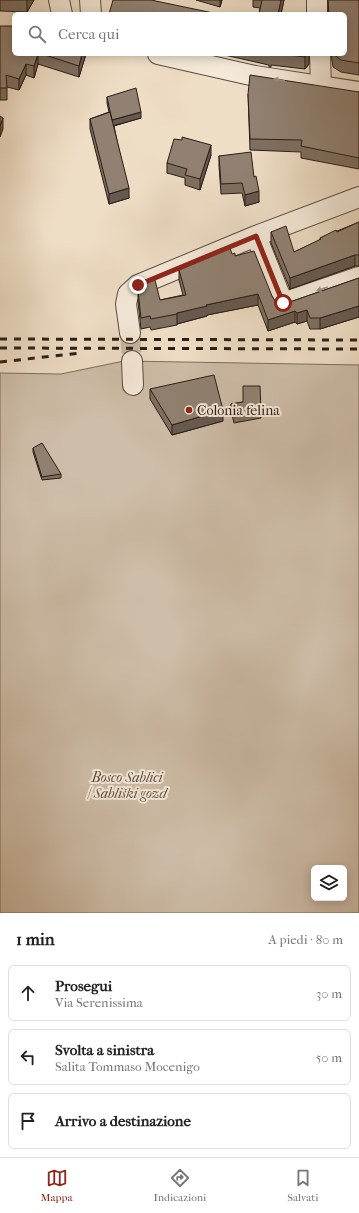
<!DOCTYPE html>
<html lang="it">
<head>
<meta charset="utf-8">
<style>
	:root { --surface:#fff; --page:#f2f2f2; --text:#222; --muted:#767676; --line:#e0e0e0; --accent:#8f2418 }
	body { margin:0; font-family:"IM FELL French Canon",serif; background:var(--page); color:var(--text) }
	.controls { position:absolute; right:12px; bottom:12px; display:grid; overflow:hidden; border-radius:6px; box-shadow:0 2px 10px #0003 }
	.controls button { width:36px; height:36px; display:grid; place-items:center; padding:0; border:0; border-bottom:1px solid var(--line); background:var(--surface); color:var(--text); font:20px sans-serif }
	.stop { position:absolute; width:12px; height:12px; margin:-9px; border:3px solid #8f2418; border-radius:50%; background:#fff }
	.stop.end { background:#8f2418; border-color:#fff; box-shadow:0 1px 4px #0008 }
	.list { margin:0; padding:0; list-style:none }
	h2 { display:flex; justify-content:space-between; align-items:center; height:52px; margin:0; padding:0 16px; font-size:17px }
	h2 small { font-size:13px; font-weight:400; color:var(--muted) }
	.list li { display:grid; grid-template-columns:26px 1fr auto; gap:12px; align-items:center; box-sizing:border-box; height:56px; margin:0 8px 8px; padding:0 8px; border:1px solid var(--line); border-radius:6px }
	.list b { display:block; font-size:15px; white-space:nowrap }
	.list p { margin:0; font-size:13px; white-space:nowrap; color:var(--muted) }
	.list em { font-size:13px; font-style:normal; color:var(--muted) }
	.icon { flex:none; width:22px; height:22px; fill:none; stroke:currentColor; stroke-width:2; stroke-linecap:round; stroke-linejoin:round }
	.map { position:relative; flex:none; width:359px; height:913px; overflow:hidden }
	.search { position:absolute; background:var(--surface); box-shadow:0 2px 10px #0003; left:12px; right:12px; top:12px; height:44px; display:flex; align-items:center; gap:10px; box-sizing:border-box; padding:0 14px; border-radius:6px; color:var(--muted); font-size:15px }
	.sheet { height:244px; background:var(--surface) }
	nav { display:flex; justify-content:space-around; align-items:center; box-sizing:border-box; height:56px; border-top:1px solid var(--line); background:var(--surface); font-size:11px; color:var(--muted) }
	nav a { display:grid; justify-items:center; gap:2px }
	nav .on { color:var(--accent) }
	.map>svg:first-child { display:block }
	.green { fill:#cebda8; stroke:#7c6d5f; fill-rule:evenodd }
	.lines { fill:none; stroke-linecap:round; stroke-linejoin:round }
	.minor-tunnel { stroke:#c8b7a3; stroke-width:20; stroke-dasharray:20 10; stroke-linecap:butt }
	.minor-casing { stroke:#5c4d42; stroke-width:22 }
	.minor { stroke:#f5eada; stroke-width:20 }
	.rail { stroke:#2b1d16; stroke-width:3; stroke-dasharray:7 7; stroke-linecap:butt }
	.wall { fill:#7d6f62; stroke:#2b1d16 }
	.shaded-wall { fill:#665a50; stroke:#2b1d16 }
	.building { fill:#918172; stroke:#2b1d16 }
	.oneway { fill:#9a8e82 }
	.route { stroke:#8f2418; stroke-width:5 }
	.poi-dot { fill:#8f2418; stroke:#f5eada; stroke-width:1.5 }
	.labels { text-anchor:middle; stroke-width:4; stroke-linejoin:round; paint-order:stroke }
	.poi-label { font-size:14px; fill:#2b1d16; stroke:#f5eada; text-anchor:start }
	.park-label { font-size:14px; font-style:italic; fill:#5c4d42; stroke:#f5eada }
</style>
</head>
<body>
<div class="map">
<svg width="359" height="913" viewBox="0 0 359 913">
	<rect width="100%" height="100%" fill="#efdec6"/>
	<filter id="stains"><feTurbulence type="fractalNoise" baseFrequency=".005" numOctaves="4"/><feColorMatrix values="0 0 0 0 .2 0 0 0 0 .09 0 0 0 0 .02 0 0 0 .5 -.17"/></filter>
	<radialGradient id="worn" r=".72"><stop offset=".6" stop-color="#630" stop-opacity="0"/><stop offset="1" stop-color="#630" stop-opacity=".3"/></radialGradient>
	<!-- green -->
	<path class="green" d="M124,361L359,365V913H0V373L61,374ZM314,868H344V898H314Z"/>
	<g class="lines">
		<!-- minor-tunnel -->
		<path class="minor-tunnel" d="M130,333L132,361"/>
		<!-- minor casing -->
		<g class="minor-casing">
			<path id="minor" d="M59,0L62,14
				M90,0L91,14
				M317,0V14
				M158,54L255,76L359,92
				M320,54L321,87
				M256,236L283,303L359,277
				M130,333L126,304L128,294L138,285L256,236L359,197
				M132,361L133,385"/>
		</g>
		<!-- minor -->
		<use href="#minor" class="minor"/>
		<!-- rail -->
		<path class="rail" d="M0,339L359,340
			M0,348L359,349
			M0,362L80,353"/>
	</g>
	<!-- wall -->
	<path class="wall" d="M0,0H34L27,12L0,11Z
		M196,0H222L220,7Z
		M253,0H284L281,14H259L260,8L253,7Z
		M328,0H359V75L341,72L333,67L331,54H345V14H328Z
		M0,26L14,54H86L79,77L38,64L34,78L26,75L19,90L7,87V100H0Z
		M220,54H309V64L305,69L271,65V67H269V65Z
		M359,92V169L301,158V152L250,150L248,94Z
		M107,97L141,118L114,126L129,198L109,204L90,129V119L109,112L107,103Z
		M211,155L200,190L185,185V178L167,173V163Z
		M219,156L254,177L259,202L245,206L242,193L221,194L219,166Z
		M359,222V266H355L290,289L271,243V232L294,252L320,240V238Z
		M232,254L235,256L272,296L275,301L281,303H287L359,278V317L320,329H310L307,321L297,324L295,322L268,331L258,305L207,315V316L177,324V325L151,330L150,327L141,329L138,302V291H142V286L160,300L183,295L179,280V270Z
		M150,389L223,421L172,435L150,399Z
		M243,402L261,411V418L234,423L231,411V404Z
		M33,448L61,474V478L42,480L33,452Z"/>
	<!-- shaded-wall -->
	<path class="shaded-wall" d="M27,0H34L27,12Z
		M220,0H222L220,7Z
		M281,0H284L281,14H278Z
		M38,54V64L34,78V66Z
		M82,54H86L79,77V66Z
		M307,54H309V64L305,69V57Z
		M26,64V75L19,90V79Z
		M141,112V118L112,126V120Z
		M3,118V129L0,137V126Z
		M211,145V155L200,190V179Z
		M129,188V198L109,204V194Z
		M259,191V202L245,206V195Z
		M355,255V266L290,289V278Z
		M258,294V305L207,315V316L177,324V313L206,305Z
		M359,306V317L320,329V318Z
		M307,310V321L297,324V313Z
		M295,311V322L268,331V320Z
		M223,410V421L172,435V425Z"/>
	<!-- building -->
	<path class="building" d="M113,0H151L218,14H109Z
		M262,0H281L278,14H259Z
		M328,0H359V63L341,60L333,54H345V14H329Z
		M0,26H14V54H38L34,66L26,64L19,79L6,75L7,88H0Z
		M42,54H82L79,66Z
		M281,54H307L305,57Z
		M250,75L359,92V158L301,146L302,140L250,139L248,94Z
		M136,88L141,112L112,120L107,97Z
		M110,112L129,188L109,194L90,119Z
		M0,116L3,118L0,126Z
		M182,137L211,145L200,179L185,175L187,169L167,163L174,139L182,140Z
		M251,152L254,177L256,176L259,191L245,195L242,183L221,184L219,156Z
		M359,222V255H355L290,278L271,232L286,226L294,252L321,239L320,238L336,230L337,232Z
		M230,248L232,254L235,253V256L254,251L272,296L275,301L281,303H287L359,278V306L320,318H310L307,310L297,313L295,311L268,320L258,294L206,305L207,306L177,313V314L151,319L150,316L141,318L138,291L144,290L142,286L144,284L155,280L160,300L186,295L179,270Z
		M214,375L223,410L172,425L150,389Z
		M243,386H260L261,411L234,417L231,404L243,402Z
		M42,443L61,474L42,477L33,448Z"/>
	<!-- one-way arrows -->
	<defs><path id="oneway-solid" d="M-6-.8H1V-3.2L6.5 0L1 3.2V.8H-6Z"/></defs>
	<g class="oneway">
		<use href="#oneway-solid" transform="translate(279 80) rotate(-170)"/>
		<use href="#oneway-solid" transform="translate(322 289) rotate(161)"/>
	</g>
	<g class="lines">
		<!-- route -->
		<path class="route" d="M138,285L256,236L283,303"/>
	</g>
	<!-- markers -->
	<circle class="poi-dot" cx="189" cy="410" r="4"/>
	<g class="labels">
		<!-- poi labels -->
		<g class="poi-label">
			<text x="197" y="415">Colonia felina</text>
		</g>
		<!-- park labels -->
		<g class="park-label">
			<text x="127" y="782">Bosco Sablici<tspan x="127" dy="16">/ Sabliški gozd</tspan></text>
		</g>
	</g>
	<rect width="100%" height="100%" filter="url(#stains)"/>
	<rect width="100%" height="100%" fill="url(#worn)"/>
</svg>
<div class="controls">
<button><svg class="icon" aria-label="layers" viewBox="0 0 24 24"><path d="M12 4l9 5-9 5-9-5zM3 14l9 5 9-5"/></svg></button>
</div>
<div class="stop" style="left:283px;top:303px"></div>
<div class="stop end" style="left:138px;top:285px"></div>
<div class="search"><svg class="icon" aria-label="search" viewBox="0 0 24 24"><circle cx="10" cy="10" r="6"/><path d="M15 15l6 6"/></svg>Cerca qui</div>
</div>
<section class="sheet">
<h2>1 min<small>A piedi · 80 m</small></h2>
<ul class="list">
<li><svg class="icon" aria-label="ahead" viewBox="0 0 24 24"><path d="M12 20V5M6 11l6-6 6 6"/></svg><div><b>Prosegui</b><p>Via Serenissima</p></div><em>30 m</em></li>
<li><svg class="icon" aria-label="left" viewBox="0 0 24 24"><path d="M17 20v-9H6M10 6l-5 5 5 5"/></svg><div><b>Svolta a sinistra</b><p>Salita Tommaso Mocenigo</p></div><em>50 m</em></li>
<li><svg class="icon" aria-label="arrive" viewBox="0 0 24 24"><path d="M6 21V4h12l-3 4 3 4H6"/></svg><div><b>Arrivo a destinazione</b></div></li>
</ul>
</section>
<nav>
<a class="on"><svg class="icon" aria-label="map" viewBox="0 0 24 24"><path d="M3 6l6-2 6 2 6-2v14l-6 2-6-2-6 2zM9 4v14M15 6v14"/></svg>Mappa</a>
<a><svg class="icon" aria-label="directions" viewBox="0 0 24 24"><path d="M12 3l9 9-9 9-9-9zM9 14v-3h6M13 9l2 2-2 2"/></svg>Indicazioni</a>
<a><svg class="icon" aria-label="saved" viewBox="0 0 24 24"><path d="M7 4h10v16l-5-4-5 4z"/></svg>Salvati</a>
</nav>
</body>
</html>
